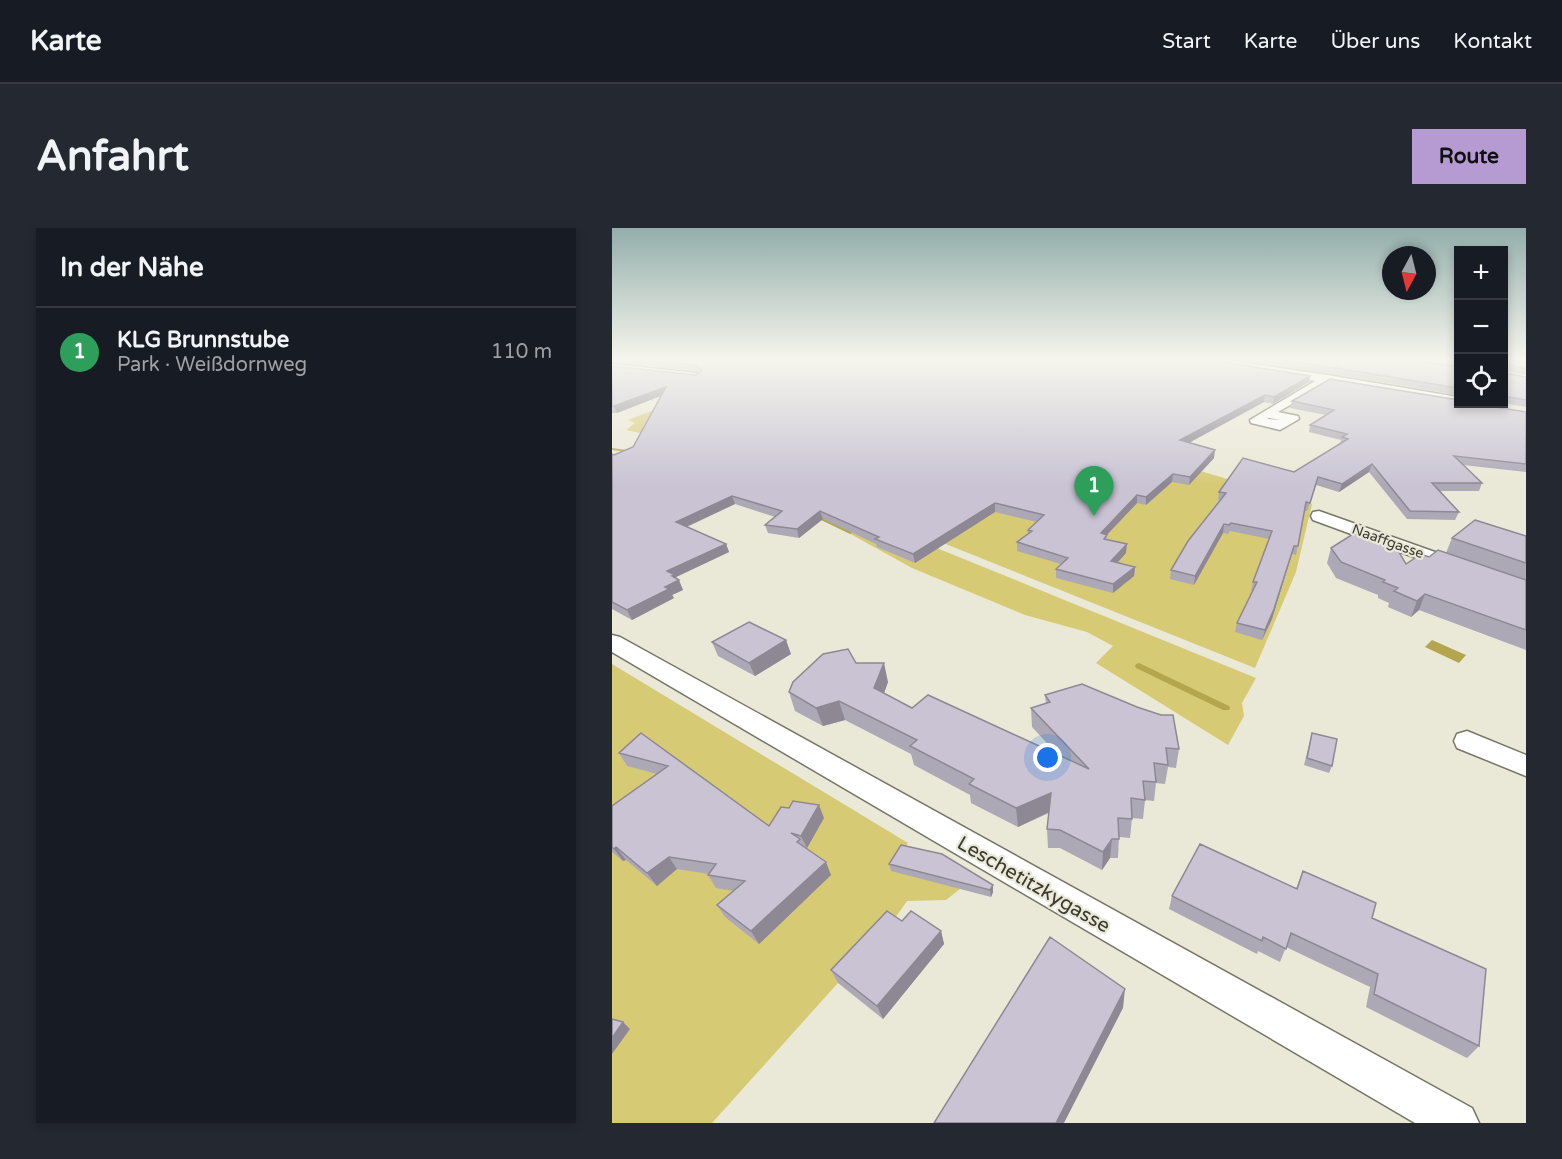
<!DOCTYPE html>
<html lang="de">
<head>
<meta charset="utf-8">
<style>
	:root { --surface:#171b24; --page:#242831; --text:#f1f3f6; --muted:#9ea1a6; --line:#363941; --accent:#b59bd2 }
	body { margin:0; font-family:"Varela Round",sans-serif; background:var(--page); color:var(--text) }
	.controls { position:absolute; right:18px; top:18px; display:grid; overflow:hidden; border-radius:0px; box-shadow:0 3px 9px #0003 }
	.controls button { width:54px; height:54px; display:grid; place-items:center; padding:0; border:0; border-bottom:2px solid var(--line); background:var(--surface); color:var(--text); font:30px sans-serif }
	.compass { position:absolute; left:770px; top:18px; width:54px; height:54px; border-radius:50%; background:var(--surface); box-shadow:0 3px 9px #0003; rotate:187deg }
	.you { position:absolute; left:436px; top:530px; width:21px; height:21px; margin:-15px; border:4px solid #fff; border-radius:50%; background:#1a73e8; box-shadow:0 0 0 9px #1a73e833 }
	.badge { display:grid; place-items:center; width:39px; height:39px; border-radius:50%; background:var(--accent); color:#fff; font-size:20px; font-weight:700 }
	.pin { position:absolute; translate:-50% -50px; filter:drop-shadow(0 2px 3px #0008) }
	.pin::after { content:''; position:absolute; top:32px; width:21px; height:18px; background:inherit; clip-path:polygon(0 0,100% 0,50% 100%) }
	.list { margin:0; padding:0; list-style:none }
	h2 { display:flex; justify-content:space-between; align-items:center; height:78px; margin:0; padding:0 24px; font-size:26px }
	h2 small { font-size:20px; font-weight:400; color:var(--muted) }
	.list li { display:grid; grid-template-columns:39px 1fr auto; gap:18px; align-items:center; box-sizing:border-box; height:90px; padding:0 24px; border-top:2px solid var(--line) }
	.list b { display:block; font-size:22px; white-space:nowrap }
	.list p { margin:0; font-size:20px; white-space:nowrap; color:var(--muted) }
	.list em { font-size:20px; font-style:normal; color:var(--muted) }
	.icon { flex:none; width:33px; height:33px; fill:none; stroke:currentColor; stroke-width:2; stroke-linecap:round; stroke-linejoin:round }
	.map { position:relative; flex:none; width:914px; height:895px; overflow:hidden; border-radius:0px }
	header { display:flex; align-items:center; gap:36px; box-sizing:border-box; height:84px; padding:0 30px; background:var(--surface); border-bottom:2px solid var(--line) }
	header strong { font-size:28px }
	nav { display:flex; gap:33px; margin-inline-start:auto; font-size:21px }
	.intro { display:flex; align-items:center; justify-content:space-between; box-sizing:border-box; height:144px; padding:0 36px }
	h1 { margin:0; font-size:42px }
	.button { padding:15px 27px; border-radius:0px; background:var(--accent); color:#111; font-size:21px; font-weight:700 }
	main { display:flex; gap:36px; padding:0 36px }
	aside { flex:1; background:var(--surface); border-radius:0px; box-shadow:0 3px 9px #0003 }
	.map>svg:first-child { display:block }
	.green { fill:#d7ca75 }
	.water { fill:#b3a64f }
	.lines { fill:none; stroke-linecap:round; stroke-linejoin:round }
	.stream { fill:#b3a64f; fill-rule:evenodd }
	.minor-casing { stroke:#787666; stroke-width:3 }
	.minor { fill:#fff; fill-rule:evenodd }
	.wall { fill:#ada8b6 }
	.shaded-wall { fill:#8d8894 }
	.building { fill:#c9c3d4; stroke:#8d8894; stroke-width:1.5 }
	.labels { text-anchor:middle; stroke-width:4.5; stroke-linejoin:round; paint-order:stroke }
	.far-street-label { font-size:14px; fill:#3b3a32; stroke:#eae8d6 }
	.near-street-label { font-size:20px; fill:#3b3a32; stroke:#eae8d6 }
</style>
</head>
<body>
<header>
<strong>Karte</strong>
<nav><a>Start</a><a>Karte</a><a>Über uns</a><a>Kontakt</a></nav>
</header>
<div class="intro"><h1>Anfahrt</h1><a class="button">Route</a></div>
<main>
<aside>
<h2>In der Nähe<small></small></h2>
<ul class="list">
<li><span class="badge" style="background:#2e9e5b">1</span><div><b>KLG Brunnstube</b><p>Park · Weißdornweg</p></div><em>110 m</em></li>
</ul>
</aside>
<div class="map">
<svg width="914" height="895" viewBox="0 0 914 895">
	<rect width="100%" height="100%" fill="#eae8d6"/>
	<!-- green -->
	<path class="green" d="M532,167L585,242L700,276L684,344L643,440L294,300L43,208L14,202L23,195L16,192L57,176Z
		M144,241L332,323L644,450L630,475L632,488L616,517L484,435L501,418L475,404L413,387L300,340L179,273Z
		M0,436L296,615L291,623L348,661L334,672L295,673L279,696L100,895H0Z"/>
	<!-- water -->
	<path class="water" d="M820,412L854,427L847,435L813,419Z"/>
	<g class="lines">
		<!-- stream -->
		<path class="stream" d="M0,220L22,223L24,224L22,225L0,222Z
			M211,289L240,303L241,304L238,306L236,305L209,292V290Z
			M527,435L617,478L618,480L617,482H611L524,440L523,438L524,436Z"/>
		<!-- minor casing -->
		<g class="minor-casing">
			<path id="minor" d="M592,132H613L716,147L846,169V176H850L846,177L716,155L666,184L686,188L687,191L668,202L639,195L638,192L703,153L597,135ZM657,190L669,192L655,191Z
				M0,136L85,145L90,148L85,151L0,142Z
				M707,283L854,335L857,339L854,343H840L701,292L699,288L701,284Z
				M0,407L8,409L860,880L867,895H803L0,424Z
				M855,503L914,527V548L845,520L842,513L845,506Z"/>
		</g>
		<!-- minor -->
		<use href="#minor" class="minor"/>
	</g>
	<!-- wall -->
	<path class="wall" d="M0,132H599L698,148L697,154L661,176L652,174L577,215L602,230L577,257L560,254L534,277L525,275L495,307V311L514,325L505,334L523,339L522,348L501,365L444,350V341L449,336L405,323V314L416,306V302L425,294L383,284L303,335L265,319L264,316L211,291L187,310L156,305L153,297L163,289L123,276L75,299L114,316L117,324L64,349L71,362L60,367L62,370L20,392L0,381V226L2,227L21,219L49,168L5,185H0V138L83,147L87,144L85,143L0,134Z
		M626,132H801L846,139V167L716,145Z
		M826,132H846V135Z
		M891,132H914V147L891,142Z
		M891,142L892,145L914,149V179L891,175Z
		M680,173L914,184V244L851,237L870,255L867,263H828L847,284L843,292L795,291L757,244L727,264L704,257L695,283H693L684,327L680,326L660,391L650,412L623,404L625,395L641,363H639L641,354L657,311L618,303L616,306L611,305L582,357L558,351L559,342L608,272H606L607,264L682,244L728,215L729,212L697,204L698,197L714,187L678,180Z
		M914,308V422L807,382L799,389L776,379L777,375L766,370V367L724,350L715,335L719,320L794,336L817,329L834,325L840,310Z
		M100,414L179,426L143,448L106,428Z
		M244,435L276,454L272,465L300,480L445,526L420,499L419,480L434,476L433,467L567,521L564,540L556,539L553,556L544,555L542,573L533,572L531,591L520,590L518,610L507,609L506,630H498L490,642L448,620H436L435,601L437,585L406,599L359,575L358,567L302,537L299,526L233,492L211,498L183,483L177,464Z
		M29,505L157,598L212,590L195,620L219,647L147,716L113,689L105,677L122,663L104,660L96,647L97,646L65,641L45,658L14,632L11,633L0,624V578L45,546L15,538L7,525Z
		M700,505L720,538L717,545L692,537Z
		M277,636L381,657V664L379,669L279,643Z
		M691,643L760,690L867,818L855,830L754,779L758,759L674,719L668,734L646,723L645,726L557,681L560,668L684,661Z
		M290,693L329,703L332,716L271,791L226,755L219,742Z"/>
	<!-- shaded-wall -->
	<path class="shaded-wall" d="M698,148L697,154L661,176L662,169Z
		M54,159L56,165L5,185L2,178Z
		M653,167L652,174L567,220L568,212Z
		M603,222L602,230L577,257L578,249Z
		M760,236L757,244L727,264L730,256Z
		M561,246L560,254L534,277V269Z
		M525,267V275L488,314L489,305Z
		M120,268L123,276L67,302L64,294Z
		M383,275V284L303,335L301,326Z
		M208,283L211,291L187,310L185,301Z
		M612,296L611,305L582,357L583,348Z
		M114,316L117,324L64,349L66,353L67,352L71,362L60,367L62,370L20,392L15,382L55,343Z
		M515,316L514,325L499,342V333Z
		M682,318L660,391L650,412L653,402Z
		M523,339L522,348L501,365V356Z
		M813,366L807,382L799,389L805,373Z
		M174,412L179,426L143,448L137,435Z
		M272,435L276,454L267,479L262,460Z
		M227,473L233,492L211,498L204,480Z
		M439,565V583L406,599L404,580Z
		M207,577L212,590L195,620L189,608Z
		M500,611L498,630L490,642L491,624Z
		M4,619L14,632L11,633L2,621Z
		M57,629L65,641L45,658L35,645Z
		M214,634L219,647L147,716L139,703Z
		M381,657V664L379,669L378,662Z
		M329,703L332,716L271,791L265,778Z
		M513,761L511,780L452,895H444Z
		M11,794L18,801L0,826V810Z"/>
	<!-- building -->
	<path class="building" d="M29,132H599L698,148L662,169L653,167L568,212L603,222L578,249L561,246L534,269L525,267L489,305L495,307L492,311L515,316L499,333L523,339L501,356L444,341L456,330L405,314L420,303L416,302L432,287L383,275L301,326L263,311L267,309L208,283L185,301L153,297L170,283L120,268L64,294L114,316L55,343L63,347L60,348L67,352L53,359L57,361L15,382L0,374V226L2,227L21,219L54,159L2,178H0V138L83,147L90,143L83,137Z
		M668,132H801L846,139V160L718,139Z
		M891,132H914V141L894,136L891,138Z
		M891,142L892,145L914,149V172L891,168Z
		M718,151L846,172V176H865L914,184V236L842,228L870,255H820L847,284L798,283L760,236L730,256L706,249L698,275L694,274L686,318H682L662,381L653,402L625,395L645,354H641L660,303L619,295L617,297L612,296L583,348L559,342L576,313L614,265L607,264L631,230L682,244L736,211L730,209L735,206L698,197L722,182L680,173Z
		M863,292L914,308V335L840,310Z
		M741,306H749L784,319L794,336L809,326L817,329L826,322L914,352V402L813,366L805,373L782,363L786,360L771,354L773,352L729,334L719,320Z
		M137,394L174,412L137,435L100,414Z
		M236,421L244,435H272L262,460L300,480L316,467L477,541L419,480L438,474L433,467L470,456L525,479L549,487H561L567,521L554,520L556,537L542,535L544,554L531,553L533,572L519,570L520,591L506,590L507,611H500L491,624L448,602L435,601L439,565L404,580L357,556L362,551L298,518L305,512L227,473L204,480L177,464L181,454L211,426Z
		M29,505L157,598L169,579L177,580L181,573L207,577L189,608L179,605L188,611L185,614L214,634L139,703L105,677L133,653L96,647L104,636L57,629L35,645L4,619L2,621L0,619V578L56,538L7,525Z
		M700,505L725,511L720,538L695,530Z
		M588,616L685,661L691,643L764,675L760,690L874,741L867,818L762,766L766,746L679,705L674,721L651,709L650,713L560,668Z
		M289,617L330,626L381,657L378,662L277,636Z
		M275,683L290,693L299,683L329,703L265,778L219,742Z
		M438,709L513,761L444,895H322Z
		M0,791L11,794L0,810Z"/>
	<!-- sky -->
	<linearGradient id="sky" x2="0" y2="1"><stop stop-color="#93aeab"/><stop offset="0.51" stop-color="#f6f5ed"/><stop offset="1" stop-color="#f6f5ed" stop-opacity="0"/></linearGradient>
	<rect width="914" height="257" fill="url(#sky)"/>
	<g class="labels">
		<!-- far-street labels -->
		<g class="far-street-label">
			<text transform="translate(776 313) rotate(20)" y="5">Naaffgasse</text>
		</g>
		<!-- near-street labels -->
		<g class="near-street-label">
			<text transform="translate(422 656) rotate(30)" y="7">Leschetitzkygasse</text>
		</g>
	</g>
</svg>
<div class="controls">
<button>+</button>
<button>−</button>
<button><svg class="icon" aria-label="locate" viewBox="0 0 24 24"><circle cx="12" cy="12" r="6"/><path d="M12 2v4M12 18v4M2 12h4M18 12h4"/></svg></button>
</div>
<svg class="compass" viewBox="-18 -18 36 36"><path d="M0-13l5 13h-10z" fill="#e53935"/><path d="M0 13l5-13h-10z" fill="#9ea1a6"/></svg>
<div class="you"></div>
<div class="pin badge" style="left:482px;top:288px;background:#2e9e5b">1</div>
</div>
</main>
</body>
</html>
